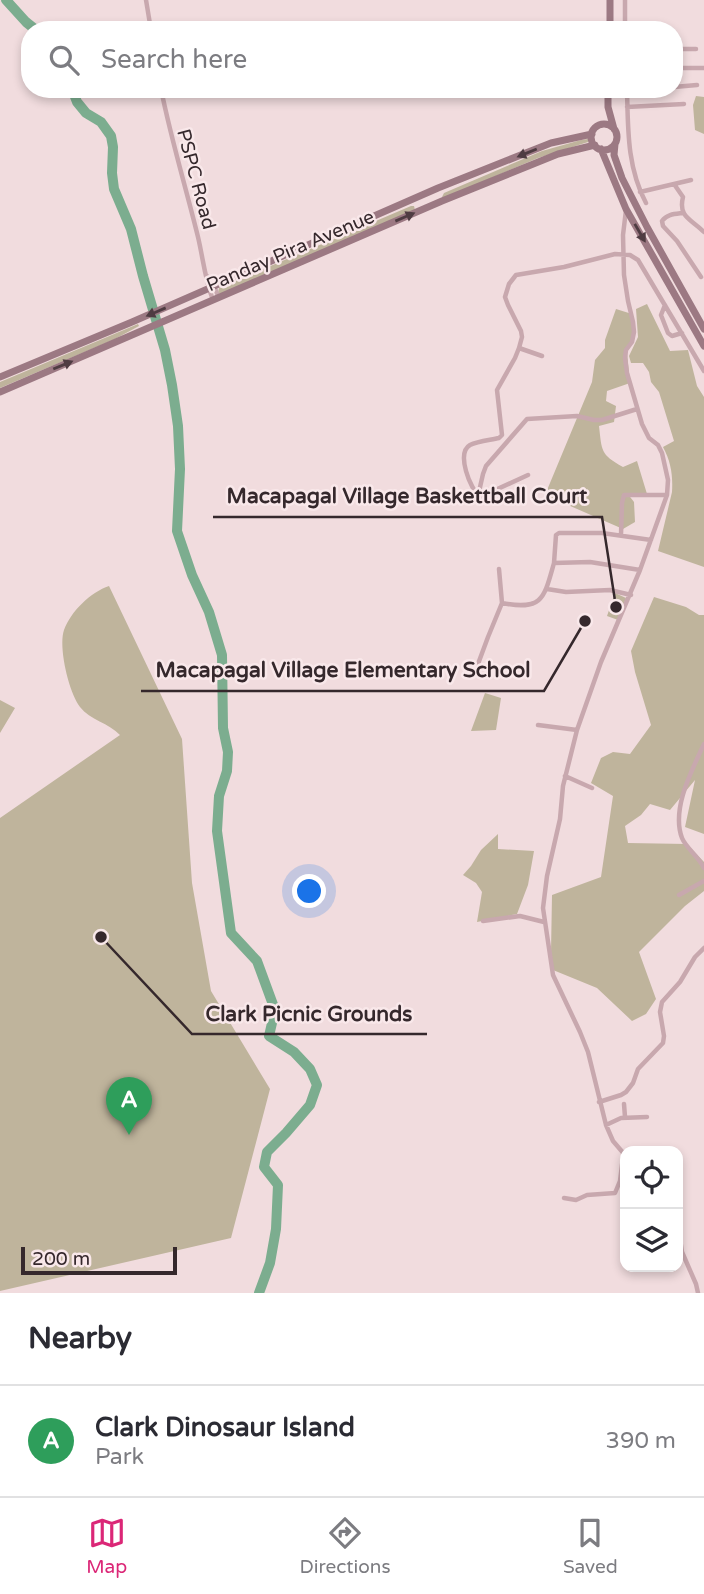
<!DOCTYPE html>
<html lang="en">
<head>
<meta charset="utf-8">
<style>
	:root { --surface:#fff; --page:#f2f2f3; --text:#2b2b33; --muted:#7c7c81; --line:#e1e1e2; --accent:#db2777 }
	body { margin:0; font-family:"Varela Round",sans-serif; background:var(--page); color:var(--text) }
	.controls { position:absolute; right:21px; bottom:21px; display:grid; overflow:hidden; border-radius:14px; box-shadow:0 4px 10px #0003 }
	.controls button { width:63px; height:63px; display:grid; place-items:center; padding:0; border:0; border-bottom:2px solid var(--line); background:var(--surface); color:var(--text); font:35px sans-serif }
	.scale { position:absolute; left:21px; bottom:18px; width:156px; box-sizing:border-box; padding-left:7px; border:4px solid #35282c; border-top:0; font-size:19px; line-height:24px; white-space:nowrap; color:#35282c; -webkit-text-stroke:5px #f9e8ea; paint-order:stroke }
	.you { position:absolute; left:310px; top:892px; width:24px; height:24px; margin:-18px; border:5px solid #fff; border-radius:50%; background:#1a73e8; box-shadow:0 0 0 10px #1a73e833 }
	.badge { display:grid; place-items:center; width:46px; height:46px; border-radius:50%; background:var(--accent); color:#fff; font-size:23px; font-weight:700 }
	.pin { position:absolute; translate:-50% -58px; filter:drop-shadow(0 2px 4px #0008) }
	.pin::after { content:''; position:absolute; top:37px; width:24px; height:21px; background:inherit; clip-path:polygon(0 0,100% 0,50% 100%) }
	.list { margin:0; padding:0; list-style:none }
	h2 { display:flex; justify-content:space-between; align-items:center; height:91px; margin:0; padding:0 28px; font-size:30px }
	h2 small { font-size:23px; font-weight:400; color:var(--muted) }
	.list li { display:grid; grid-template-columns:46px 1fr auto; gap:21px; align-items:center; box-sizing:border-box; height:112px; padding:0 28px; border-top:2px solid var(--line) }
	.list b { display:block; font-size:26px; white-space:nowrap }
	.list p { margin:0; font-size:23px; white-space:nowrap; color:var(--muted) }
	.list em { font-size:23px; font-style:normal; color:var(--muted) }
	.icon { flex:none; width:38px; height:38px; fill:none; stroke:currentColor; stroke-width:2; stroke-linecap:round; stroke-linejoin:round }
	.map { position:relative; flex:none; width:704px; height:1293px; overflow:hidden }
	.search { position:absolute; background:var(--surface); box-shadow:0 4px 10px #0003; left:21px; right:21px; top:21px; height:77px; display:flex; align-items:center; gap:18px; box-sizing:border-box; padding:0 24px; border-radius:28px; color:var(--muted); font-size:26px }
	.sheet { height:203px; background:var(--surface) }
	nav { display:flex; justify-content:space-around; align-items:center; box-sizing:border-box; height:98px; border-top:2px solid var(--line); background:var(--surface); font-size:19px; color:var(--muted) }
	nav a { display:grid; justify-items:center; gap:4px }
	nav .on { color:var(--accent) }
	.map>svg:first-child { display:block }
	.green { fill:#bfb49c }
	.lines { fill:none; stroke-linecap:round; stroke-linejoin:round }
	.river { stroke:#7cad8f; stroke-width:10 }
	.minor { stroke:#c8a8ae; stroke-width:4.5 }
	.secondary { stroke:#9c7983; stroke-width:7 }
	.oneway { fill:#4f3c42 }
	.labels { text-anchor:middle; stroke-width:5; stroke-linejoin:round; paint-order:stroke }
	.street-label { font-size:19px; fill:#35282c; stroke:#f9e8ea }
	.leader { fill:none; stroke:#35282c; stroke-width:2.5 }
	.callout-dot { fill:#35282c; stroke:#f9e8ea; stroke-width:2.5 }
	.callout-label { font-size:21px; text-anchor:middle; font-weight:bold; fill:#35282c; stroke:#f9e8ea; stroke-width:5; stroke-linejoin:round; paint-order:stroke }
</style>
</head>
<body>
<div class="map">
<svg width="704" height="1293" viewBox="0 0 704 1293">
	<rect width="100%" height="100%" fill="#f1dcde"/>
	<!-- green -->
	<path class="green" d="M696,96L704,97V134L695,130L693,105Z
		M588,139V142L538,158L444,198L442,197L444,193L542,151L581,140Z
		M411,206H414L415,210L222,294L218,293L219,288Z
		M647,304L670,351L688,350L697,386L704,397V567L658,551L672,492C673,475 671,462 663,447L674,441L659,392L651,382L649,372L643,363H631L629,356L638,337L636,309Z
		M616,309L632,314L633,335L632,344L627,352L630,383L607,391L606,401L616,406L614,422L599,426C602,451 600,454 623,467L637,461L647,494L627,493L634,502L635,522L623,529L545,495L592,382L595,360L605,348V340Z
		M138,324L139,326L115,339L0,388V382Z
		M109,586L182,739L192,883L211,991L270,1089L231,1238L0,1291V818L120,735C109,723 90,720 80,707C69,693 58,647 64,630C71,611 91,592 109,586Z
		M615,593L626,598L618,620L607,616Z
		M654,597L686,607L699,615H704V834L685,827L695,780L670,810L650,804L641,815L625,826L628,843L687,844L704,862V891L685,906L639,952L656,999L646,1014L632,1021L597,988L553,970L551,952L552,895L601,877L613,796L591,783L601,758L613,752L630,754L651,725L635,672L631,651Z
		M485,693L501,698L496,730L471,731Z
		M0,700L15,708L0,733Z
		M498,834V849L534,851L528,885L517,914L477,922L482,892L476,883L463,875L471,866L481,850Z"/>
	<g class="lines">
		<!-- river -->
		<path class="river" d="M6,0L26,22L36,30
			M72,89L77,102L86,113L101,122L111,136L113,147L112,173L114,189L131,229L143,276L165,350L172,385L178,426L180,469L177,531L192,575L209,612L222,655L223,728L228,752L227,771L219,796L217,831L231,933L257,961L275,1010L269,1036L294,1052L310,1069L317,1085L310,1105L286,1133L267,1152L264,1167L278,1185L276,1229L270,1263L259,1293"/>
		<!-- minor -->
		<path class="minor" d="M146,0L151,30
			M625,0V30
			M674,49H696
			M674,68H704
			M674,87L697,85
			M161,89C171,139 186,188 198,237C203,258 205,280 213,300
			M627,89C628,129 627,167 646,203
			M627,107L684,104
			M691,180L674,184L683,197C678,217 691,219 704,232
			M640,192L674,184
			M683,213C675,214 667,214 662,221L663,226L677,241L701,277
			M207,276L214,286L219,298
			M665,305L661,315L668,333L672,336L682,333
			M519,348L542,356
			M528,475L480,497C470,489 456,453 470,445C478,441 491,440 499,438L502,435L497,390L515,358L519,348L522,337L521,331L508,305L505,297L509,284L516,275L564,267L615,254L630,255L638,260L704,371
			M478,496L483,474L486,466L527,419L577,416L594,420H602L637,409
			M621,535L622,503L624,495H667
			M554,563L556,535L559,533H602L651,540
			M547,589L566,592L610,590L631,595
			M502,603C543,611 544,598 554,563L590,562L640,570
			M478,664L488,637L502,603L499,569
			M538,725L577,730
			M704,744C692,770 671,809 682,838C686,848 699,857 704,868
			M565,776L592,788
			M679,895L704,881
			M483,921L520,916L544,922
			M599,1102L621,1095L626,1092L633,1083L638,1069L663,1043L664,1036L660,1012L662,1002L680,982L695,957L704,948
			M624,1104L625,1117
			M606,1125L621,1118L647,1117
			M625,1155L613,1141L606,1125L588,1052L580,1032L553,975L543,908L547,876L560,819L563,786L577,730L601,662L640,570L667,495L668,480L662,453L658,445L649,438L642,424L627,373L625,358L626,350L632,342L634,332L633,322L628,301L624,275L623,235L626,210
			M564,1198L576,1200L587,1195L615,1193L620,1181L623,1157L625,1154
			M678,1226L682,1252L696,1284L698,1293"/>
		<!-- secondary -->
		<path class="secondary" d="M610,30V0
			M608,89V107L614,129
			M591 137a13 13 0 1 1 26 0a13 13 0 1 1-26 0Z
			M615,144L614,155L622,178L647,227L704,329
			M601,149L626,209L704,346
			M0,377L132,322L438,188L551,143L592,134
			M0,392L442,201L558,154L595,145"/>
	</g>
	<!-- one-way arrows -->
	<defs><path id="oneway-solid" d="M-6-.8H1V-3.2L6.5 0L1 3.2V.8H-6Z" transform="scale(1.75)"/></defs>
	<g class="oneway">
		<use href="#oneway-solid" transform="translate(527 153) rotate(158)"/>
		<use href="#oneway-solid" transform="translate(405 217) rotate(-23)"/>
		<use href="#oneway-solid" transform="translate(640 233) rotate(60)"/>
		<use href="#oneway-solid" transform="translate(156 312) rotate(157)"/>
		<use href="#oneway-solid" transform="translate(63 365) rotate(-22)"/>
	</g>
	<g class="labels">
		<!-- street labels -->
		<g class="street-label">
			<text transform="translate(197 179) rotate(75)" y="7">PSPC Road</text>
			<text transform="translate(290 250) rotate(-23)" y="7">Panday Pira Avenue</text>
		</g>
	</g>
	<!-- callouts -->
	<path class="leader" d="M616 607L602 517H213M585 621L544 691H141M101 937L192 1034H427"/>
	<g class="callout-dot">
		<circle cx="616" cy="607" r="7"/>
		<circle cx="585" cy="621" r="7"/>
		<circle cx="101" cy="937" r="7"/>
	</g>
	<g class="callout-label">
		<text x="407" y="503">Macapagal Village Baskettball Court</text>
		<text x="343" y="677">Macapagal Village Elementary School</text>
		<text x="309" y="1021">Clark Picnic Grounds</text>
	</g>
</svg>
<div class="controls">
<button><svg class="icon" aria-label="locate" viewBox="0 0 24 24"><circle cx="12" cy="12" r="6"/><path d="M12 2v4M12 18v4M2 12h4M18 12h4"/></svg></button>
<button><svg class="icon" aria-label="layers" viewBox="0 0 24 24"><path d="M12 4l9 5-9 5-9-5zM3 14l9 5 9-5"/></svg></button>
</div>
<div class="scale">200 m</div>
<div class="you"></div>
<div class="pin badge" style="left:129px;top:1135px;background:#2e9e5b">A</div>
<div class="search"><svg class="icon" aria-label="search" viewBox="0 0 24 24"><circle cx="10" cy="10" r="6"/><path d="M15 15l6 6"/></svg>Search here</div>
</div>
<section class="sheet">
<h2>Nearby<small></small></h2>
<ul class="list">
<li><span class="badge" style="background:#2e9e5b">A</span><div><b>Clark Dinosaur Island</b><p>Park</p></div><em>390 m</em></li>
</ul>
</section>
<nav>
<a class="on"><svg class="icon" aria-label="map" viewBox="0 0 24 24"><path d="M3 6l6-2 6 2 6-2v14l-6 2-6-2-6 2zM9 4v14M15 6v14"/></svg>Map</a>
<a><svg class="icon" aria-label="directions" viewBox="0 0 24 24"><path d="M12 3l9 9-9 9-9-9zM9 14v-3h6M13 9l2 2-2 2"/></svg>Directions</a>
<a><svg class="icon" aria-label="saved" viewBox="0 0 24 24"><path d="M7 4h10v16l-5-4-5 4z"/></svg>Saved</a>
</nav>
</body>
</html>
